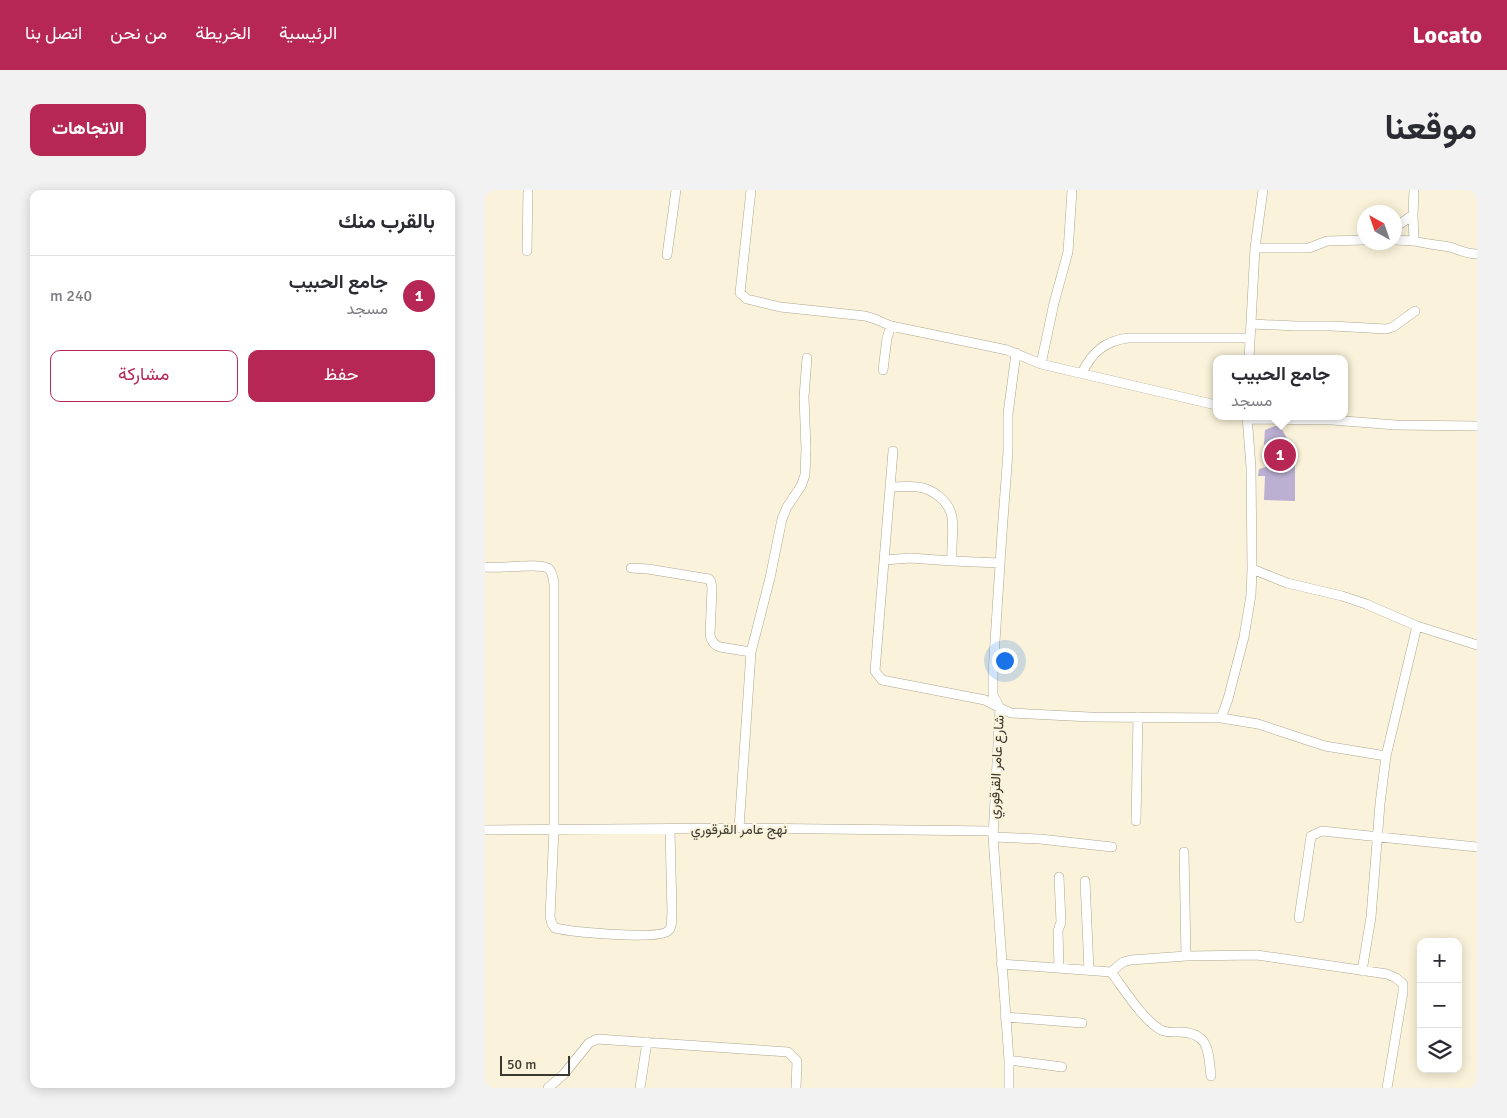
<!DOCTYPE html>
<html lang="ar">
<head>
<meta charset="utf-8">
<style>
	:root { --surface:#fff; --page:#f2f2f3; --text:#2b2b33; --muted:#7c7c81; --line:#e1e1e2; --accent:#b72755 }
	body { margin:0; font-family:Signika,Vazirmatn,sans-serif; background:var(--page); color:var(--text); direction:rtl }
	.controls { position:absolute; right:15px; bottom:15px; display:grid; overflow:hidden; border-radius:10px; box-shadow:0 2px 12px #0003 }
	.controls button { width:45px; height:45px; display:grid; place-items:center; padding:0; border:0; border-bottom:1px solid var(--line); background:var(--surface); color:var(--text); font:25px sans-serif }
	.compass { position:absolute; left:872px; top:15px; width:45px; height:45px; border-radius:50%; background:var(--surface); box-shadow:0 2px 12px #0003; rotate:320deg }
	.scale { position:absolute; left:15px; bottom:12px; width:70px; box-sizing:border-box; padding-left:5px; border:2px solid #3b382f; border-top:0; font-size:14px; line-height:18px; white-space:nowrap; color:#3b382f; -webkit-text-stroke:4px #faf2da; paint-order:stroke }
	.you { position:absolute; left:519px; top:470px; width:18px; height:18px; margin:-12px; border:4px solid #fff; border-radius:50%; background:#1a73e8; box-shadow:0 0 0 8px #1a73e833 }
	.badge { display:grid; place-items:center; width:32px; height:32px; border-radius:50%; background:var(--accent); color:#fff; font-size:16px; font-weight:700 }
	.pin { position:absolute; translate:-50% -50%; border:2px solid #fff; box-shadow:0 1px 5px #0006 }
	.popup { position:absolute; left:728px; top:165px; width:135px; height:65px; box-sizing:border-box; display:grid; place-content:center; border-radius:10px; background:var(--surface); filter:drop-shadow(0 1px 4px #0005); font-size:16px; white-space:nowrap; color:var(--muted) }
	.popup b { font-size:19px; color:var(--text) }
	.popup::after { content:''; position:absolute; left:50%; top:100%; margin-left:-10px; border:10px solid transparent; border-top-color:var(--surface) }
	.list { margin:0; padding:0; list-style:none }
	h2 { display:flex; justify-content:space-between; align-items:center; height:65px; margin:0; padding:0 20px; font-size:21px }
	h2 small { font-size:16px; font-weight:400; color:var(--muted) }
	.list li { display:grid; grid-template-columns:32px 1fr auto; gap:15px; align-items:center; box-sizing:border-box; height:80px; padding:0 20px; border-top:1px solid var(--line) }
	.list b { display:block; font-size:19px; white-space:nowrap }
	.list p { margin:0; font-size:16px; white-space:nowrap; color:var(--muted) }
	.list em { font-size:16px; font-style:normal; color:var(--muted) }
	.actions { display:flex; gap:10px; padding:15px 20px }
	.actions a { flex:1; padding:11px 0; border:1px solid var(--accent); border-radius:10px; text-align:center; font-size:18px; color:var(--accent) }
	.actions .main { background:var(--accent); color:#fff }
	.icon { flex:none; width:28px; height:28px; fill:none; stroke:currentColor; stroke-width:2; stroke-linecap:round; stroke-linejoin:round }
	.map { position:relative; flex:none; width:992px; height:898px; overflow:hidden; direction:ltr; border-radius:10px }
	header { display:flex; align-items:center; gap:30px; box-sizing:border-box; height:70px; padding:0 25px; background:var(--accent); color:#fff }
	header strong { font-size:24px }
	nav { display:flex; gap:28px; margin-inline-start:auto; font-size:18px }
	.intro { display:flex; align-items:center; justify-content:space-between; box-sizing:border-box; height:120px; padding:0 30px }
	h1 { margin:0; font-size:35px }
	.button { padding:12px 22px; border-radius:10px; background:var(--accent); color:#fff; font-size:18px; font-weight:700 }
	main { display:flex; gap:30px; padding:0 30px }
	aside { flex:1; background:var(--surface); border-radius:10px; box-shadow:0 2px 12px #0003 }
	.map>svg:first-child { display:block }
	.building { fill:#bbb0d2 }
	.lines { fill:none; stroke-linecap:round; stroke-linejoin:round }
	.street-casing { stroke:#aea791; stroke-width:10 }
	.street { stroke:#fff; stroke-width:9 }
	.labels { text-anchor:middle; stroke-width:4.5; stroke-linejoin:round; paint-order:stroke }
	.street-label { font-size:14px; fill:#3b382f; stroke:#faf2da }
</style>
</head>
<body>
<header>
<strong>Locato</strong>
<nav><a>الرئيسية</a><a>الخريطة</a><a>من نحن</a><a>اتصل بنا</a></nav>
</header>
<div class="intro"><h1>موقعنا</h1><a class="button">الاتجاهات</a></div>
<main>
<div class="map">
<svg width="992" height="898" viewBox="0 0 992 898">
	<rect width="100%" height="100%" fill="#faf2da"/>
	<!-- building -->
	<path class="building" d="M790,236H795L810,262V311L779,310L780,286H773L774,279L781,277V267L784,265L779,254L780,240Z"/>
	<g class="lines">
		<!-- street casing -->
		<g class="street-casing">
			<path id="street" d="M266,0L255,103L262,109L295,117L380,126L390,129L406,136L522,160L556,174L731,215
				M909,38L928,25
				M909,50L929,51L928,25L929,0
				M929,51C941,54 953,55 965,57C974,60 982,64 992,64
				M770,58H824L842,51L879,50
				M42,61L43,0
				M182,65L191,0
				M766,134L811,136H847L901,139L908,137L930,121
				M531,163L523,224V262L517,343L508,483V505L515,518L526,523L605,527L736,528L743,509L759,447L766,405L767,379L766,277L762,226
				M764,169L770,58L778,0
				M556,174L569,113L583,62L587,0
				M398,180L402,148L406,136
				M597,183C607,162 620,151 643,148H764
				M762,229L847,230L911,235L992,236
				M408,261L390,481L397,490L500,510L515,518L508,647L524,870V898
				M405,297C414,297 424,296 433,297C448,299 464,311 467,327C469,341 466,356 467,371L515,373
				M400,370L425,368L467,371
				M0,377C14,379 57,372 64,379C68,383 68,389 69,394V639L65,727L67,734L70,738L75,739C91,742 173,750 183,741C188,737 186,729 187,723L185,639
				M146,378L163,379L224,389L226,392L227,398L225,445C226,451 229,455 235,457L266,462
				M767,379L802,393L857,406L881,414L932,436L992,455
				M736,528L773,534L840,556L901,566
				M651,631L653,527
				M254,638L266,462L285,388L297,329L302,317L316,296L320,285L321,259L319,207L322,168
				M0,640L254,638L508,641
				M508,647L555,649L627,657
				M699,662L701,766
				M600,691L604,780
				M814,728L826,646L837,641L992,657
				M516,774L626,782L638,772L646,770L701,766L772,765L902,784L911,788L918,794V802L902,898
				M574,778L573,741L576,732L574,687
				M877,781L886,727L895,614L901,566L932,436
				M626,782C639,799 658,830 676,840C681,843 690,842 695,842C725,843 723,862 726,886
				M520,827L597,833
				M524,870L577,877
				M63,898L79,884L104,853L112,849L303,862L312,871L311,898
				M155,898L162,852"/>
		</g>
		<!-- street -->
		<use href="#street" class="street"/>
	</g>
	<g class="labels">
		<!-- street labels -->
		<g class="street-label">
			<text transform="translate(511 577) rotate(-87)" y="5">شارع عامر القرقوري</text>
			<text x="254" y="644">نهج عامر القرقوري</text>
		</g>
	</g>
</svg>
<div class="controls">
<button>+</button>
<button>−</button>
<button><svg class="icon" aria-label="layers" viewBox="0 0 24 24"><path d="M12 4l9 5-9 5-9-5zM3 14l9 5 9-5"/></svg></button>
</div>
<svg class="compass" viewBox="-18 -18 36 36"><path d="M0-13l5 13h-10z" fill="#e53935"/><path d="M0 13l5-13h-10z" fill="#7c7c81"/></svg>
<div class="scale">50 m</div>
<div class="you"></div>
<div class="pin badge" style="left:795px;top:265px">1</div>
<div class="popup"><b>جامع الحبيب</b>مسجد</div>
</div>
<aside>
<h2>بالقرب منك<small></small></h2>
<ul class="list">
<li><span class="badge">1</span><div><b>جامع الحبيب</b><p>مسجد</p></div><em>240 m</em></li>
</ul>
<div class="actions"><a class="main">حفظ</a><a>مشاركة</a></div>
</aside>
</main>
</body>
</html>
